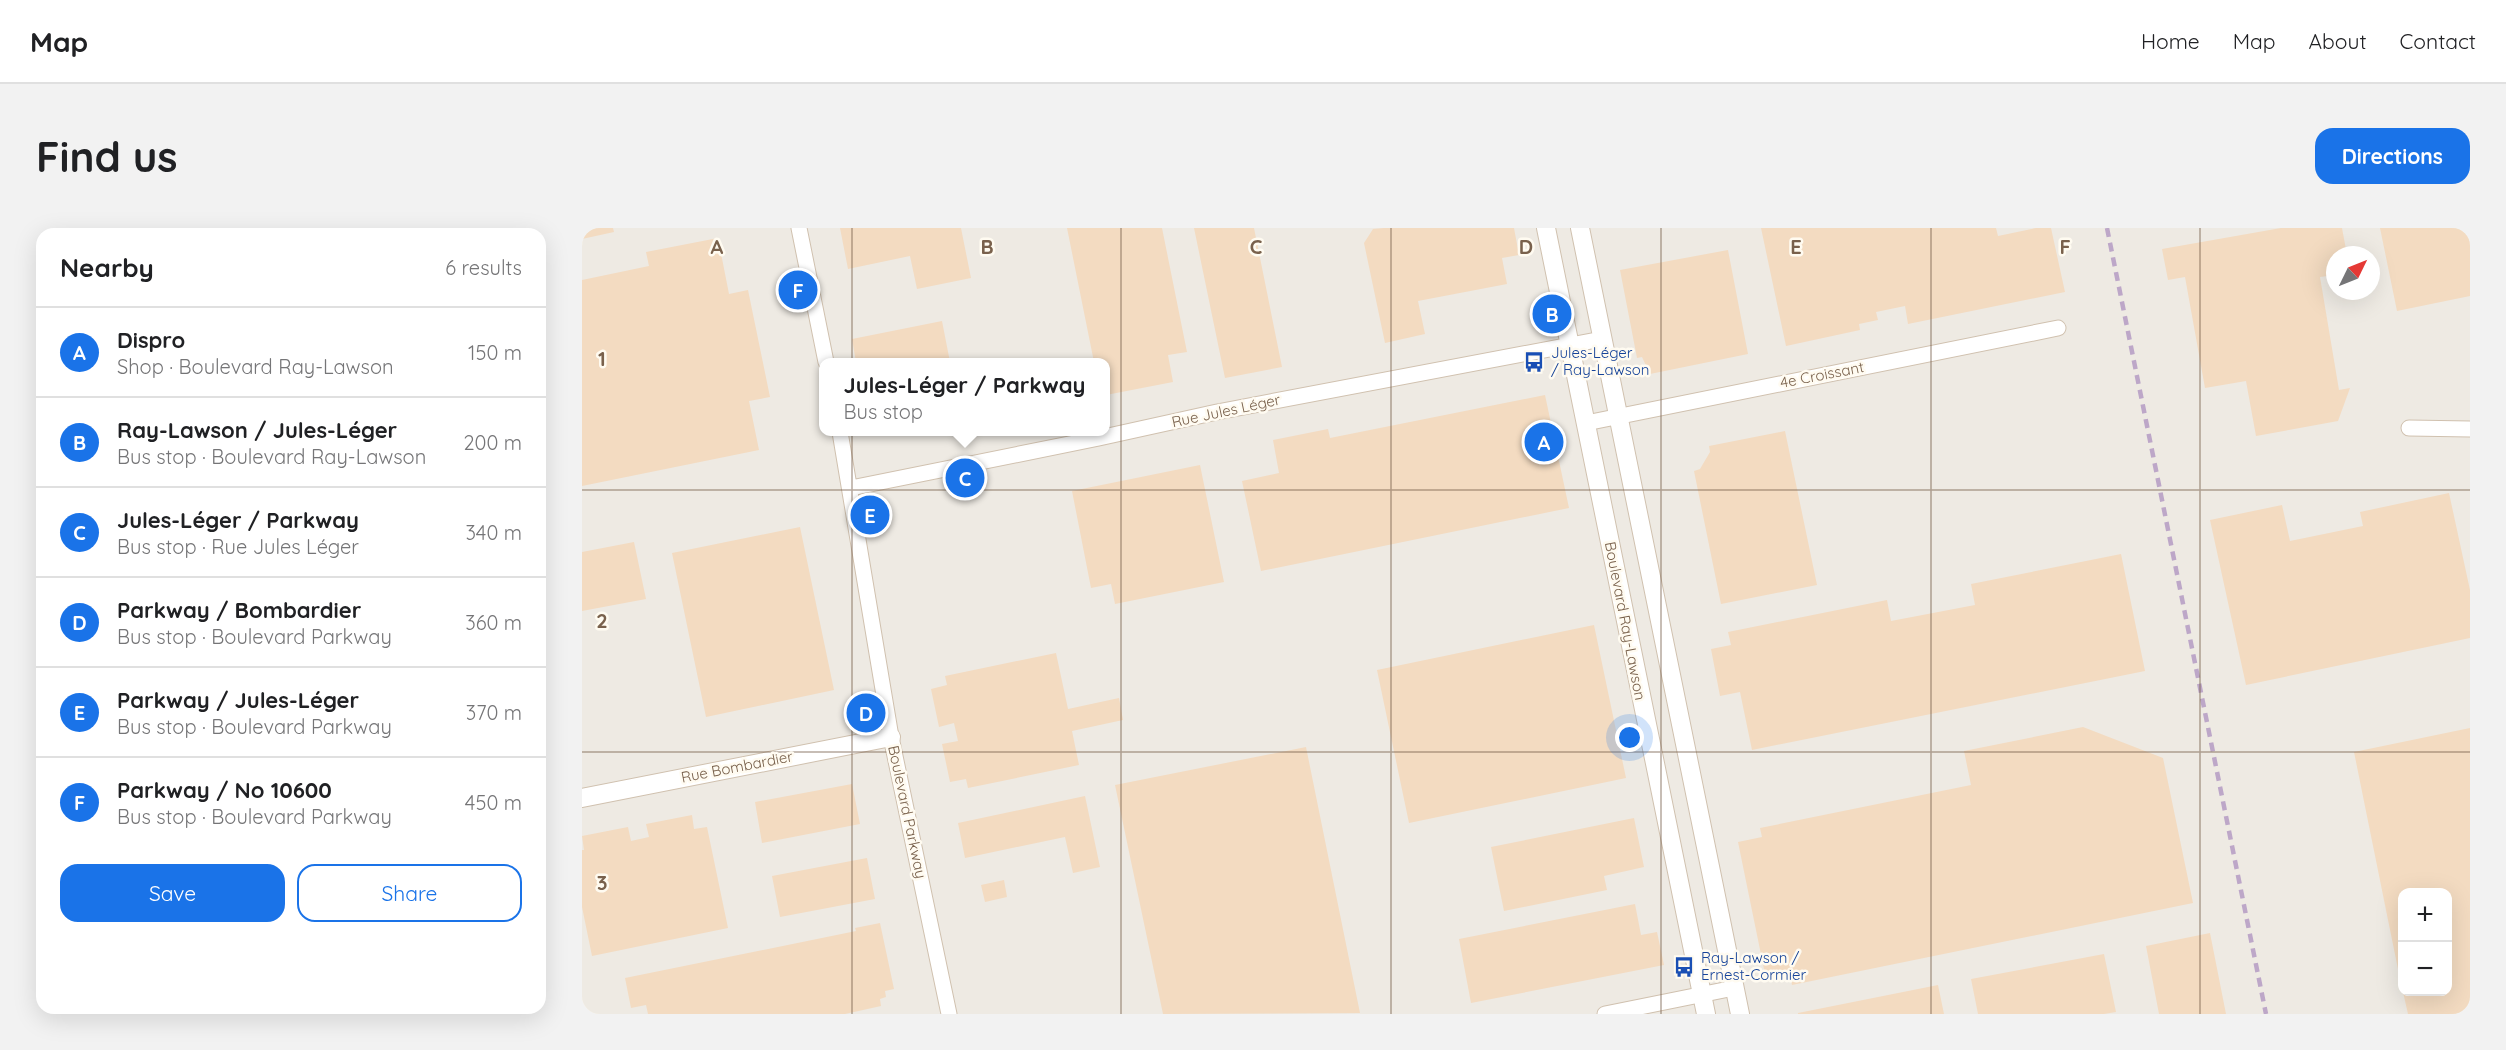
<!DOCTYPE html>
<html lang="en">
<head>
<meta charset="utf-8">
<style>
	:root { --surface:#fff; --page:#f2f2f2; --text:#202124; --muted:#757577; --line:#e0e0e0; --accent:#1a73e8 }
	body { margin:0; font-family:Quicksand,sans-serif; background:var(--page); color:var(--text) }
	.controls { position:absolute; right:18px; bottom:18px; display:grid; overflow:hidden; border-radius:12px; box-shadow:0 6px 24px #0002 }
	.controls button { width:54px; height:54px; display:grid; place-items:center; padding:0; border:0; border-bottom:2px solid var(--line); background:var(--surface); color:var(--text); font:30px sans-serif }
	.compass { position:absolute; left:1744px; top:18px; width:54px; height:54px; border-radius:50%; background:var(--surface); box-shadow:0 6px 24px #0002; rotate:47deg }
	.you { position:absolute; left:1048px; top:510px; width:21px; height:21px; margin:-15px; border:4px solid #fff; border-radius:50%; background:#1a73e8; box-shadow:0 0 0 9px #1a73e833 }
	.badge { display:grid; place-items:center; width:39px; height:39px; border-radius:50%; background:var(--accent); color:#fff; font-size:20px; font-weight:700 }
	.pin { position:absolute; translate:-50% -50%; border:3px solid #fff; box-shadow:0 2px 6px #0006 }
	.popup { position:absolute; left:237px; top:130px; width:291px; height:78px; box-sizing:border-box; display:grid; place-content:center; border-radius:12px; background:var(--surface); filter:drop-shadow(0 2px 4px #0005); font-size:20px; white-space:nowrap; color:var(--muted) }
	.popup b { font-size:22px; color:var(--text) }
	.popup::after { content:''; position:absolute; left:50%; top:100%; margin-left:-12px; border:12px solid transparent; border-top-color:var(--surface) }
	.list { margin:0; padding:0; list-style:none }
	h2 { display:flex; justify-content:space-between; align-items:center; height:78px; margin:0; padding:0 24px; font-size:26px }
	h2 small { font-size:20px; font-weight:400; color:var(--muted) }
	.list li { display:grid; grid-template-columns:39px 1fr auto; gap:18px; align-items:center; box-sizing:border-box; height:90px; padding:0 24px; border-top:2px solid var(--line) }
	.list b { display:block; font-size:22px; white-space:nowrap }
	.list p { margin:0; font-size:20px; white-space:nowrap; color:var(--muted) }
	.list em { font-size:20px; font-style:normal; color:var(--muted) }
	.actions { display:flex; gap:12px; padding:18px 24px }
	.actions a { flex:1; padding:14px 0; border:2px solid var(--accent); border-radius:18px; text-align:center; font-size:21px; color:var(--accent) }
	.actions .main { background:var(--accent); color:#fff }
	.map { position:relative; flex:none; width:1888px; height:786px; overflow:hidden; border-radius:18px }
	header { display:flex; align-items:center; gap:36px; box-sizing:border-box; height:84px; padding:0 30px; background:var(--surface); border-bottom:2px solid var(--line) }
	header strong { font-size:28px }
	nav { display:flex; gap:33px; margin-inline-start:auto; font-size:21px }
	.intro { display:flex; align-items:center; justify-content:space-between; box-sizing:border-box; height:144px; padding:0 36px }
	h1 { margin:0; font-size:42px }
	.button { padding:15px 27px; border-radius:18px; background:var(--accent); color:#fff; font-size:21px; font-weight:700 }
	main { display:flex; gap:36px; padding:0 36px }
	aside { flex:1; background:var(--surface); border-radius:18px; box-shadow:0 6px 24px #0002 }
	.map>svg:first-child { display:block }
	.industrial { fill:#eeeae3; fill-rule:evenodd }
	.building { fill:#f3dbc1 }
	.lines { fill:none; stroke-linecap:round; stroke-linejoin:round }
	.minor-casing { stroke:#d0c1af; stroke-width:17 }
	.tertiary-casing { stroke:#d0c1af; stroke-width:20 }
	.minor { stroke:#fff; stroke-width:15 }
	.tertiary { stroke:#fff; stroke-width:18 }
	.rail { stroke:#bda7c8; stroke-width:4.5; stroke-dasharray:9 6; stroke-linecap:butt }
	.grid { fill:none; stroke:#79614c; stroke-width:1.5; stroke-opacity:0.55 }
	.labels { text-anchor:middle; stroke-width:5; stroke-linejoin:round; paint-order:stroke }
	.transit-label { font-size:15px; fill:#164399; stroke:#fffbf1; text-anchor:start }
	.street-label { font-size:15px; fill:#79614c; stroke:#fffbf1 }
	.grid-label { font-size:20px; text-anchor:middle; font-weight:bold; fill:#79614c; stroke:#fffbf1; stroke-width:5; stroke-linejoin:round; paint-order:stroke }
</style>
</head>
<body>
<header>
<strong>Map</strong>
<nav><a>Home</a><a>Map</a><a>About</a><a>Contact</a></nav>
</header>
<div class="intro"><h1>Find us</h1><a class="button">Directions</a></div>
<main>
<aside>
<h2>Nearby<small>6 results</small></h2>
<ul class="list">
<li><span class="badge">A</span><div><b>Dispro</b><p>Shop · Boulevard Ray-Lawson</p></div><em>150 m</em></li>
<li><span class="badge">B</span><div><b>Ray-Lawson / Jules-Léger</b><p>Bus stop · Boulevard Ray-Lawson</p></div><em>200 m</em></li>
<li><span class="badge">C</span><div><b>Jules-Léger / Parkway</b><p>Bus stop · Rue Jules Léger</p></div><em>340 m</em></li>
<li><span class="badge">D</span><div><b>Parkway / Bombardier</b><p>Bus stop · Boulevard Parkway</p></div><em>360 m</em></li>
<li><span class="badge">E</span><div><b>Parkway / Jules-Léger</b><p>Bus stop · Boulevard Parkway</p></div><em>370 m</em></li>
<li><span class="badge">F</span><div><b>Parkway / No 10600</b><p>Bus stop · Boulevard Parkway</p></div><em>450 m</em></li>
</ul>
<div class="actions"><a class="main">Save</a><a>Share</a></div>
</aside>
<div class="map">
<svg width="1888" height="786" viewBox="0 0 1888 786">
	<rect width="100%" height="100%" fill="#fdf8ea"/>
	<!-- industrial -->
	<path class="industrial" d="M0,0H1888V786H0ZM1753,27H1789V63H1753ZM242,134H524V204H242ZM1820,664H1866V764H1820Z"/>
	<!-- building -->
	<path class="building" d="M0,0H31L32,4L0,11Z
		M258,0H379L389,50L335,61L328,28L266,41Z
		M485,0H580L605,124L586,127L591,154L524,167V134H512Z
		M612,0H672L700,139L643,150Z
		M802,0H932L937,27L920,30L925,56L836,73L843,106L803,115L782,15L791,1Z
		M1179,0H1414L1416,8L1454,0H1469L1483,64L1326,96L1323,78L1294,84L1296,92L1277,96L1278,102L1204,118Z
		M1699,0H1760L1765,27H1753V47L1738,49L1757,162L1768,160L1756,193L1674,208L1664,153L1623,160L1603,49L1586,52L1580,21Z
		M1798,0H1888V68L1815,83Z
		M136,10L147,66L166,62L188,169L167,173L177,222L0,258V52L67,38L64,24Z
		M1146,22L1166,126L1068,146L1060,129L1055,130L1038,42Z
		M360,93L368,134H274L270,111Z
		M963,167L987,280L679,343L660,253L697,245L691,212L746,201L748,210Z
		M1203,203L1235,357L1139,376L1112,243L1118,241L1128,224L1127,218Z
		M618,237L642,354L533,376L529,356L509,360L490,263Z
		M1867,265L1888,362V410L1664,457L1628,292L1700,277L1708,313L1781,298L1778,284Z
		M218,299L252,462L124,489L90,325Z
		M52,314L64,371L0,383V324Z
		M1539,326L1563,443L1170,522L1158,464L1138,468L1129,421L1149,417L1146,404L1305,372L1309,393L1393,377L1389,356Z
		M1012,397L1044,550L827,595L795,442Z
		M474,425L486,481L537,470L541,492L490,503L497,537L386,560L384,551L368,554L360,516L376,513L372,495L357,499L349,461L365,457L363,448Z
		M1501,499L1581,530L1611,675L1210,757L1208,747L1184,751L1156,614L1180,609L1178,600L1389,557L1382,523Z
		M1888,500V786H1826L1821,764H1866V664H1820L1819,756L1772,524Z
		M724,519L778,785L581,786L533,557Z
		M270,556L278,596L180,615L173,574Z
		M503,568L518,639L491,645L483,609L383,630L376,595Z
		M110,587L112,601L125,599L146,700L10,728L0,679V622H2L0,608L46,599L49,613L67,609L64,596Z
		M1052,590L1062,639L1022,648L1025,662L922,683L909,619Z
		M285,630L293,671L198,689L190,648Z
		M422,652L425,669L403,674L399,657Z
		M1053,676L1059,707L1075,704L1082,737L889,775L877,711Z
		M298,695L312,761L303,763L304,769L298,771L299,778L263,786H66L64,777L49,780L43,750L274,703L273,700Z
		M1628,705L1644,786H1577L1564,718Z
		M1522,726L1534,784L1522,786H1396L1389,751Z
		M1356,757L1362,786H1216V785Z"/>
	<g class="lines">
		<!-- minor casing -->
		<g class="minor-casing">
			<path id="minor" d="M217,0L244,134
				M1004,195L1476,100
				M1827,200L1888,201
				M258,204L309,509L367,786
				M269,260L517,210L635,184L1020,111
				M1023,786L1152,760"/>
		</g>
		<!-- tertiary casing -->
		<g class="tertiary-casing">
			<path id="tertiary" d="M964,0L1124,786
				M998,0L1158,786
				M0,570L309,509"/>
		</g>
		<!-- minor -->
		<use href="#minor" class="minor"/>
		<!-- tertiary -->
		<use href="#tertiary" class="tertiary"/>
		<!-- rail -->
		<path class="rail" d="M1525,0L1684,786"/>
	</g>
	<!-- grid -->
	<path class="grid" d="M270,0V786M539,0V786M809,0V786M1079,0V786M1349,0V786M1618,0V786M0,262H1888M0,524H1888"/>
	<!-- icons -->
	<defs>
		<g id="bus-bare" transform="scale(1.62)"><path d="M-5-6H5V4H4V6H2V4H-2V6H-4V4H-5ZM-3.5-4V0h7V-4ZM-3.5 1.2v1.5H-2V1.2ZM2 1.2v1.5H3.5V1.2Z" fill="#1a4fb4" stroke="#fffbf1" stroke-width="2.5" paint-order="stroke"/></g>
	</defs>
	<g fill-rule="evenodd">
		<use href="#bus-bare" x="952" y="134"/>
		<use href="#bus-bare" x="1102" y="739"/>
	</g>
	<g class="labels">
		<!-- transit labels -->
		<g class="transit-label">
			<text x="969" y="130">Jules-Léger<tspan x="969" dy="17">/ Ray-Lawson</tspan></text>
			<text x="1119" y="735">Ray-Lawson /<tspan x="1119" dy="17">Ernest-Cormier</tspan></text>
		</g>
		<!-- street labels -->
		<g class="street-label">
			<text transform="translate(1240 147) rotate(-11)" y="5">4e Croissant</text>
			<text transform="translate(644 183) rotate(-12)" y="5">Rue Jules Léger</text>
			<text transform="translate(1043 393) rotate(79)" y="5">Boulevard Ray-Lawson</text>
			<text transform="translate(155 539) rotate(-11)" y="5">Rue Bombardier</text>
			<text transform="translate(325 584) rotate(78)" y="5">Boulevard Parkway</text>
		</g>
	</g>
	<g class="grid-label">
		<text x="135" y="26">A</text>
		<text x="405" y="26">B</text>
		<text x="674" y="26">C</text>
		<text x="944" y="26">D</text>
		<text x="1214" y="26">E</text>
		<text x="1483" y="26">F</text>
		<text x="20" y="138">1</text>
		<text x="20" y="400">2</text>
		<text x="20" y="662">3</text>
	</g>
</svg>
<div class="controls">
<button>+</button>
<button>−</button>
</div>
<svg class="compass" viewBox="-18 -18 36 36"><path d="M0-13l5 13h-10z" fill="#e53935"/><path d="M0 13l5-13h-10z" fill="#757577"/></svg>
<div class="you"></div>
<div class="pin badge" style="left:962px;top:214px">A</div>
<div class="pin badge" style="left:970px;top:86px">B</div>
<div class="pin badge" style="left:383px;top:250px">C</div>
<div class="popup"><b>Jules-Léger / Parkway</b>Bus stop</div>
<div class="pin badge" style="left:284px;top:485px">D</div>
<div class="pin badge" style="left:288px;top:287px">E</div>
<div class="pin badge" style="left:216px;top:62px">F</div>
</div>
</main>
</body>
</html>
